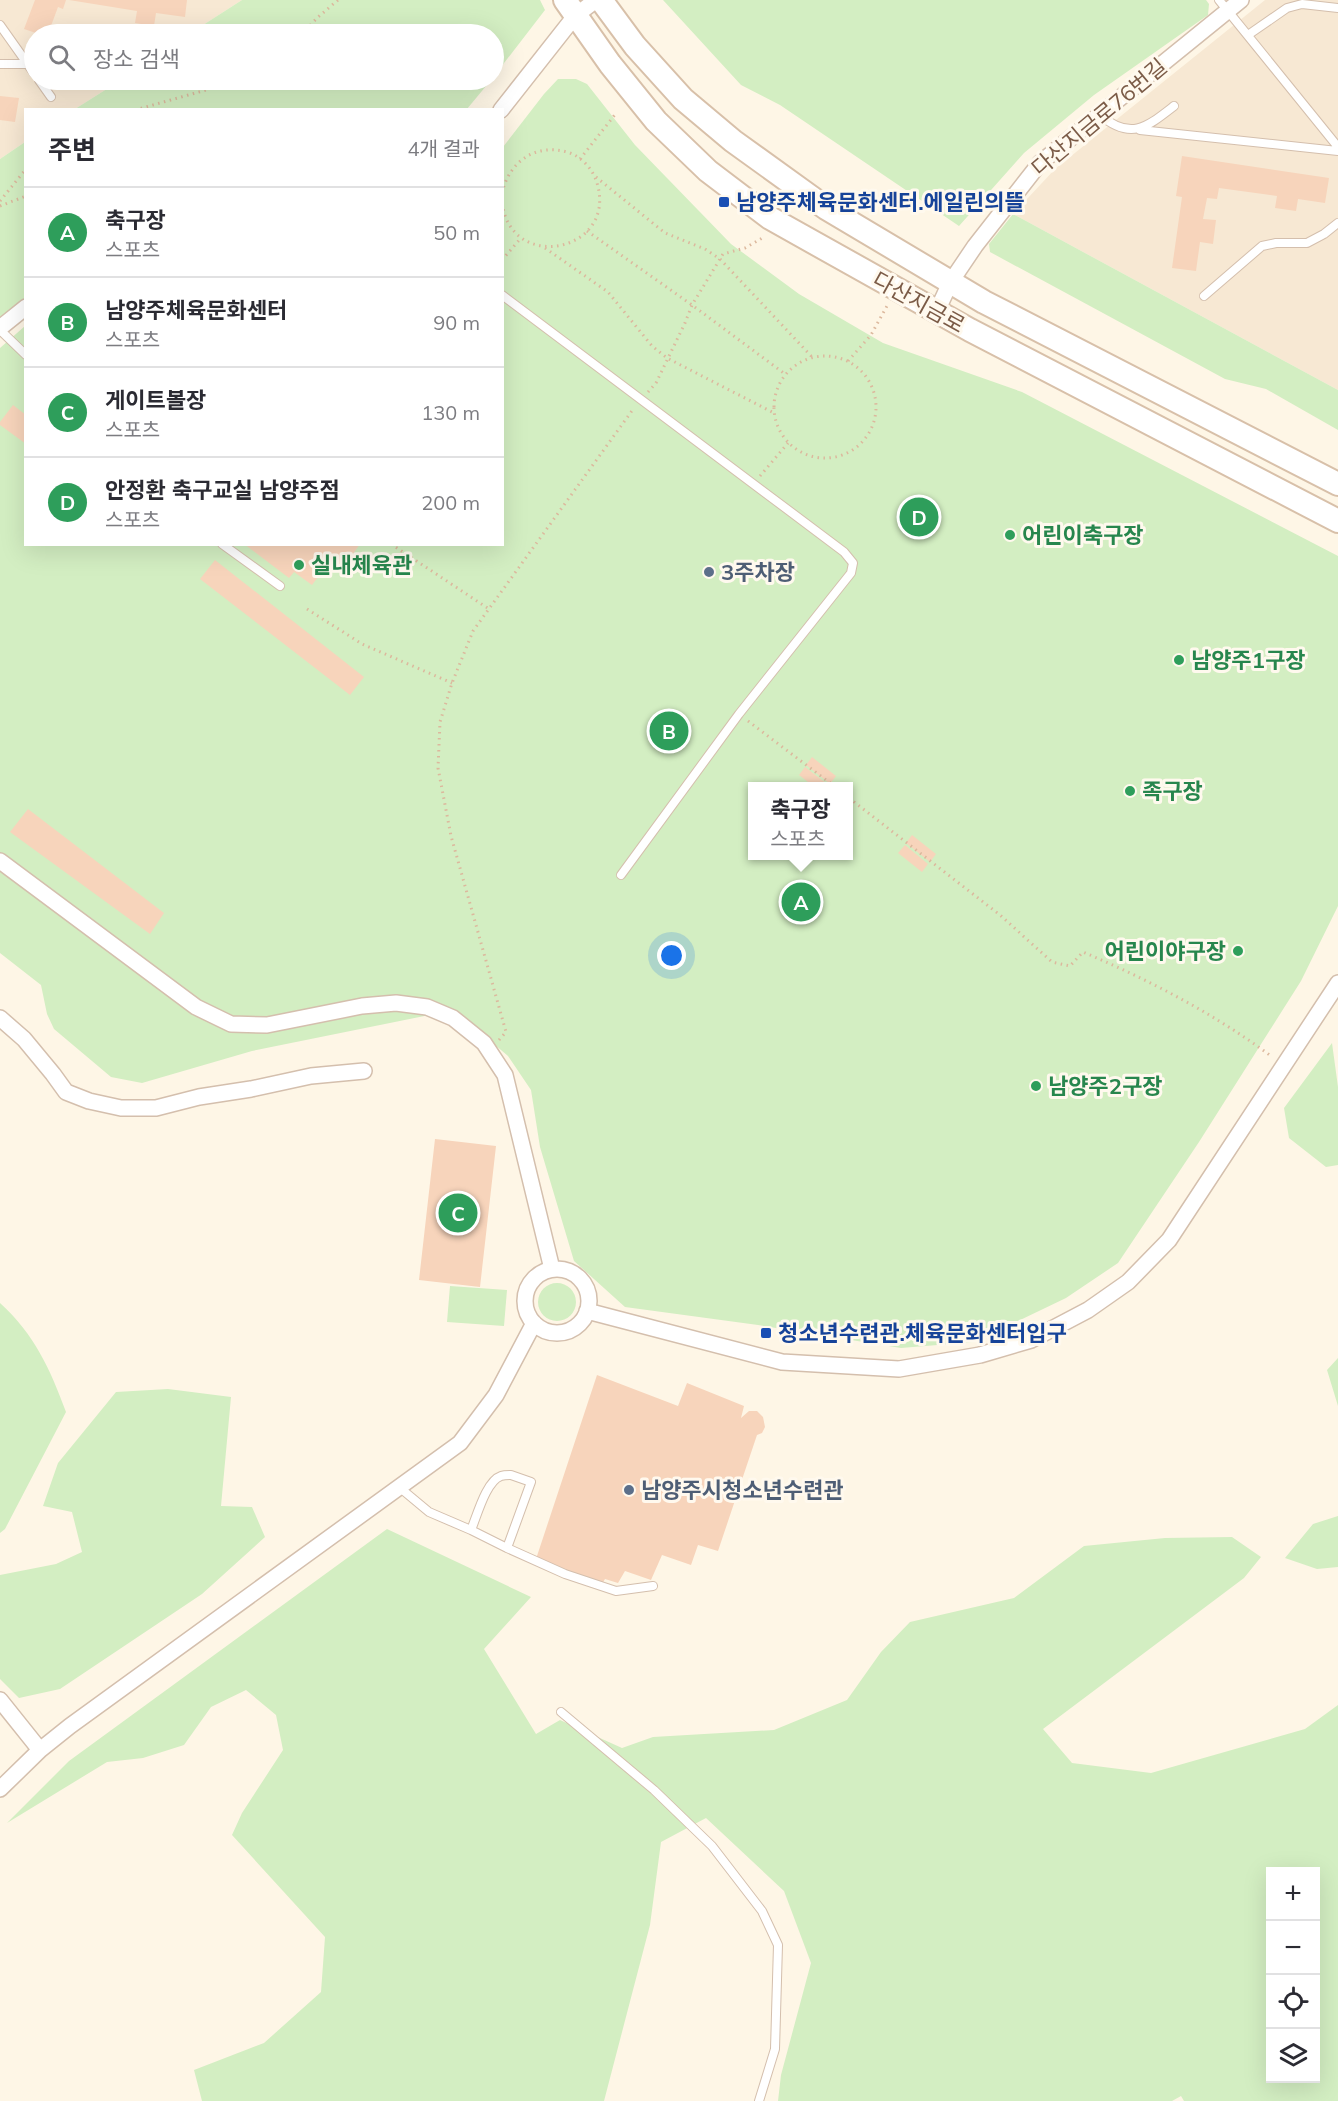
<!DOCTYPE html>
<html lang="ko">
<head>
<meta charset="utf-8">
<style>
	:root { --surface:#fff; --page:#f2f2f3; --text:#2b2b33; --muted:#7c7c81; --line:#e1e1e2; --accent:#854938 }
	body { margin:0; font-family:Mulish,"Noto Sans KR",sans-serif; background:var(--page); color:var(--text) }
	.controls { position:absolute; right:18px; bottom:18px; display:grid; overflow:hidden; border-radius:0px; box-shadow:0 6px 24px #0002 }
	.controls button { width:54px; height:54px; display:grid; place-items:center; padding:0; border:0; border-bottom:2px solid var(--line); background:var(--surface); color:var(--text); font:30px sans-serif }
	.you { position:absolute; left:672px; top:956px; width:21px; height:21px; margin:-15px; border:4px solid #fff; border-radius:50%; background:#1a73e8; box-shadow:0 0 0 9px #1a73e833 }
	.badge { display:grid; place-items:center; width:39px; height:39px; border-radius:50%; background:var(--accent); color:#fff; font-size:20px; font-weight:700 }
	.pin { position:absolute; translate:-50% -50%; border:3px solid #fff; box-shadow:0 2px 6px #0006 }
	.popup { position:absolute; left:748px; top:782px; width:105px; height:78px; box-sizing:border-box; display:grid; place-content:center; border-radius:0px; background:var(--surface); filter:drop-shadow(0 2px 4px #0005); font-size:20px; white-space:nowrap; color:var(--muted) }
	.popup b { font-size:22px; color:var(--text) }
	.popup::after { content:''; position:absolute; left:50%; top:100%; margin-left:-12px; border:12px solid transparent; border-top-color:var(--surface) }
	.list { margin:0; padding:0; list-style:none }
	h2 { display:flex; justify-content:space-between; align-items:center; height:78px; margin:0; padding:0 24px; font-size:26px }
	h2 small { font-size:20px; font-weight:400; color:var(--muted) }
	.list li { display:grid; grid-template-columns:39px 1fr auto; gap:18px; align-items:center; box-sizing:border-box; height:90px; padding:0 24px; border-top:2px solid var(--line) }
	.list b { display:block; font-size:22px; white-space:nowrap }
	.list p { margin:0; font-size:20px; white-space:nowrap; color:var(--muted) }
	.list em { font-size:20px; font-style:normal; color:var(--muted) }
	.icon { flex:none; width:33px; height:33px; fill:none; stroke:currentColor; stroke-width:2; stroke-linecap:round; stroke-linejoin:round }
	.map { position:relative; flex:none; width:1338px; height:2101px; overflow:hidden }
	.search { position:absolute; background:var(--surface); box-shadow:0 6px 24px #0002; left:24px; top:24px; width:480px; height:66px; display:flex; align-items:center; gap:15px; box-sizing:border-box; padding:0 21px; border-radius:33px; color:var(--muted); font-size:22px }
	.panel { position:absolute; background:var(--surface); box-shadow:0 6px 24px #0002; left:24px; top:108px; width:480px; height:438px; border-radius:0px }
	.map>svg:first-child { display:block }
	.residential { fill:#f7e8d3 }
	.green { fill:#d3eec2; fill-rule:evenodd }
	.building { fill:#f7d4bb }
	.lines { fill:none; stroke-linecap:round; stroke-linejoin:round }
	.lane-casing { stroke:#d4bfad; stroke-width:10 }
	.street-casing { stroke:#d4bfad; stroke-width:18 }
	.secondary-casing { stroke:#d8c0a9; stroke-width:26 }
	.path { stroke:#dcb89d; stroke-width:3; stroke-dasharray:1.5 4.5; stroke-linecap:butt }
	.lane { stroke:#fff; stroke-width:8 }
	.street { stroke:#fff; stroke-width:15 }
	.secondary { stroke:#fff; stroke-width:22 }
	.transit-dot { fill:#1a4fb4; stroke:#fff9ee; stroke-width:2 }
	.leisure-dot { fill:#2e9e5b; stroke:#fff9ee; stroke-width:2 }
	.service-dot { fill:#5c6f8a; stroke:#fff9ee; stroke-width:2 }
	.labels { text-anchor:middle; stroke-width:6; stroke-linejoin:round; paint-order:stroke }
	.street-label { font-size:22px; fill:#7b5b47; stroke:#fff9ee }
	.transit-label { font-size:22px; font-weight:bold; fill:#164399; stroke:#fff9ee; text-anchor:start }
	.leisure-label { font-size:22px; font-weight:bold; fill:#27864d; stroke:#fff9ee; text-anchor:start }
	.service-label { font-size:22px; font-weight:bold; fill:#4e5e75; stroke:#fff9ee; text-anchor:start }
</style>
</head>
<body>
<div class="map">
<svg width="1338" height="2101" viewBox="0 0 1338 2101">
	<rect width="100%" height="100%" fill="#fef6e6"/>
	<!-- residential -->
	<path class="residential" d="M0,0H242L189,34H34V80H121L75,109L26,110L25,142L0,159Z
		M1265,0H1338V390L1013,214L1055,169Z"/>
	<!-- green -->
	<path class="green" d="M242,0H540L545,10L494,76V34H189Z
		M663,0H1206L1209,4L1208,15L1094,95L1024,153L959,226L780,105L741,85Z
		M558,79H576L587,84L635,145L731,244L799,294L883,343L1022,392L1338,556V906L1301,981L1199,1142L1118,1263L1066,1298L974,1342L901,1348L758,1325L625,1307L574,1261L540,1147L531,1090L508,1056L454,1010L252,1051L142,1083L111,1077L54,1029L47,1014L41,985L0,953V348L25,326L26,544H502L503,147L544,94ZM753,786H849V856H753Z
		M121,80H491L467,109H75Z
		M25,142V298L0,319V159Z
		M1013,214L1338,390V430L1266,389L1225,379L990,252L989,244Z
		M1332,1043L1338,1087V1165L1326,1167L1289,1138L1284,1108Z
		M538 1302a19 19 0 1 1 38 0a19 19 0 1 1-38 0Z
		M450,1286L507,1290L504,1326L447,1322Z
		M0,1303C35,1335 50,1369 66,1412L5,1529L0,1533Z
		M1338,1358V1406L1327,1370Z
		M168,1389L231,1397L221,1506L252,1507L265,1537L202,1594L60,1689L19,1698L0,1679V1575L56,1564L82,1552L72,1512L43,1506L58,1463L116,1392Z
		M1338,1516V1567L1317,1569L1285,1558L1313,1524Z
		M387,1529L531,1597L484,1649L536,1734L560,1720L622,1748L653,1737L774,1730L847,1700L881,1652L910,1622L1014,1598L1084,1546L1165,1538L1232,1537L1261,1557L1244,1578L1043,1729L1072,1763L1151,1773L1305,1729L1338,1705V2101H1184L1181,2096L1172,2101H778L781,2075L811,1963L784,1891L706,1818L661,1842L650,1925L604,2101H202L194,2070L264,2043L321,1992L325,1937L232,1835L242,1813L283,1750L276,1715L246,1690L211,1707L184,1745L143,1758L107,1762L7,1823L69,1761ZM1270,1872H1316V2078H1270Z"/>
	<!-- building -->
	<path class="building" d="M35,0H66L63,9L58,7L48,34H39L24,29Z
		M69,0H187L185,17L156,13L154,26L135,23L137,11Z
		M0,96L19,98L15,122L0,120Z
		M1182,156L1329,178L1325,203L1298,199L1296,211L1275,208L1277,196L1219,188L1217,199L1207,198L1203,219L1216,220L1213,244L1200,242L1196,271L1172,268L1182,197L1176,196Z
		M13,405L26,415V444L0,425V422Z
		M244,544H360L342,570L330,561L312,585L294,572L289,578Z
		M215,560L364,677L350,695L200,579Z
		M812,757L836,776L830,784L806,765Z
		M805,767L830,786H813L799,775Z
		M28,809L164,913L150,934L10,832Z
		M912,835L936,854L930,862L906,843Z
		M905,845L928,864L922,872L898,853Z
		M435,1139L496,1146L480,1287L419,1280Z
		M597,1375L678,1406L687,1383L744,1406L741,1418L749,1411H757L763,1417L765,1427L762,1433L757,1435L718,1551L698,1545L691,1565L662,1555L651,1580L625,1571L618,1583L605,1579L602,1584L536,1559Z"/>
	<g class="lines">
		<!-- lane casing -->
		<g class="lane-casing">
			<path id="lane" d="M1219,0L1338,147
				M0,25L34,73
				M1248,35L1287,8L1302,4L1338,8
				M0,64H28
				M39,80L51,97
				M1100,115C1131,141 1147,127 1174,106
				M1140,130L1338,151
				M502,295L844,552L853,563L851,573L739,714L621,875
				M1204,296L1262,246L1276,243H1307L1324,234L1338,223
				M0,330L26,355
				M222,544L280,586
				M511,1475L531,1482L507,1548L471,1530C477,1516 486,1481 501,1476C504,1475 508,1475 511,1475Z
				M399,1487L429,1512L471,1530
				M507,1548L565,1574L616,1591L653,1586
				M561,1712L654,1790L712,1846L762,1911L778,1945L775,2049L759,2101"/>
		</g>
		<!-- street casing -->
		<g class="street-casing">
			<path id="street" d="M501,110L575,16L596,0
				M937,311L950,283L975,246L1040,163L1241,0
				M0,328L26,307
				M0,861L196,1007L231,1024L267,1025L362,1006L396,1003L427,1007L453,1018L484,1043L505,1075L552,1269
				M0,1018L24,1039L53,1074L66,1092L89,1101L121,1108H156L199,1097L251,1089L311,1076L364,1071
				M525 1301a32 32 0 1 1 64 0a32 32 0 1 1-64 0Z
				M587,1311L782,1362L899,1369L980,1355L1031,1340L1088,1310L1128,1282L1169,1240L1338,983
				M0,1700L40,1750
				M0,1789L40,1750L70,1726L460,1443L496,1395L534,1323"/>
		</g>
		<!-- secondary casing -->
		<g class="secondary-casing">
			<path id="secondary" d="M565,0L610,64L656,121L708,171L770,218L970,330L1338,521
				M601,0L635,46L683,99L733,141L826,208L984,302L1338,484"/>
		</g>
		<!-- path -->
		<path class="path" d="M302,34L317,18L338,0
			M135,110L206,90L236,80
			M580,159L617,112
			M596,177L665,233L705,249L720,259L813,358
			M502,193C509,162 535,143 567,152C581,156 593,169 597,183C618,252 510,274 502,202
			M0,201L26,169
			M0,206L26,196
			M587,231L692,305L785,374
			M545,248L608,292L652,346L667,358L774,413
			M502,260L521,238
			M774 407a51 51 0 1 1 102 0a51 51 0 1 1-102 0Z
			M848,361L871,335L887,306
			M648,392L656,383L685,323L692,305L723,254L745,248L764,237
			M760,476L788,443
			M391,544L489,609
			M307,609L362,644L452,683
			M748,721L834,786
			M849,798L1000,915L1052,962L1070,966L1083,952C1149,980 1213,1013 1271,1056
			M499,1040L506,1032L451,836L438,768L440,722L452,683L473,631L634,408"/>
		<!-- lane -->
		<use href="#lane" class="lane"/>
		<!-- street -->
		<use href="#street" class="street"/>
		<!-- secondary -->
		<use href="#secondary" class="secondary"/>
	</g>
	<!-- markers -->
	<g class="transit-dot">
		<rect x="718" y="196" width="12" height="12" rx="3"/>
		<rect x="760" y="1327" width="12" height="12" rx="3"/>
	</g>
	<g class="leisure-dot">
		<circle cx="1010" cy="535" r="6"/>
		<circle cx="299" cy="565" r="6"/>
		<circle cx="1179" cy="660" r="6"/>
		<circle cx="1130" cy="791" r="6"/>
		<circle cx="1238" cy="951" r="6"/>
		<circle cx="1036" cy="1086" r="6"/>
	</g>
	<g class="service-dot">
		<circle cx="709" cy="572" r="6"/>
		<circle cx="629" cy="1490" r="6"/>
	</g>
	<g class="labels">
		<!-- street labels -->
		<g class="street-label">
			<text transform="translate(1099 117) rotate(-40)" y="8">다산지금로76번길</text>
			<text transform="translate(919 302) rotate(29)" y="8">다산지금로</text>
		</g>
		<!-- transit labels -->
		<g class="transit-label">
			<text x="736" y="210">남양주체육문화센터.에일린의뜰</text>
			<text x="778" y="1341">청소년수련관.체육문화센터입구</text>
		</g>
		<!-- leisure labels -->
		<g class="leisure-label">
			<text x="1022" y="543">어린이축구장</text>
			<text x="311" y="573">실내체육관</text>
			<text x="1191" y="668">남양주1구장</text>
			<text x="1142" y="799">족구장</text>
			<text x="1226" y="959" text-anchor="end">어린이야구장</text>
			<text x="1048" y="1094">남양주2구장</text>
		</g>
		<!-- service labels -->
		<g class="service-label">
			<text x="721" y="580">3주차장</text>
			<text x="641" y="1498">남양주시청소년수련관</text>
		</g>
	</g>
</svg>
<div class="controls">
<button>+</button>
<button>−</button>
<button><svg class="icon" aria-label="locate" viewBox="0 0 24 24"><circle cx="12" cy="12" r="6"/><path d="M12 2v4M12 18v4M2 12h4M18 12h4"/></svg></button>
<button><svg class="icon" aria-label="layers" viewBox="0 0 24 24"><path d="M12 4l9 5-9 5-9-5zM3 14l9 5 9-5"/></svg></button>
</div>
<div class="you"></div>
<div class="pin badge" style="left:801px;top:902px;background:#2e9e5b">A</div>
<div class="popup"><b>축구장</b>스포츠</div>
<div class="pin badge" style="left:669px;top:731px;background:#2e9e5b">B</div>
<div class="pin badge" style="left:458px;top:1213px;background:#2e9e5b">C</div>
<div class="pin badge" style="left:919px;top:517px;background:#2e9e5b">D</div>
<div class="search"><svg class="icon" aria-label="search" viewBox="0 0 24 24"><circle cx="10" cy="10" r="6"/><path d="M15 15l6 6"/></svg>장소 검색</div>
<section class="panel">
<h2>주변<small>4개 결과</small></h2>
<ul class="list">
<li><span class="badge" style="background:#2e9e5b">A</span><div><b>축구장</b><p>스포츠</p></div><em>50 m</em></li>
<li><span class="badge" style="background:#2e9e5b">B</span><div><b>남양주체육문화센터</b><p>스포츠</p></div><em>90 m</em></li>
<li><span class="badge" style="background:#2e9e5b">C</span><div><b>게이트볼장</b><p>스포츠</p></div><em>130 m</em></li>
<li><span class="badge" style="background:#2e9e5b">D</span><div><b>안정환 축구교실 남양주점</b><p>스포츠</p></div><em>200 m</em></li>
</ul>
</section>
</div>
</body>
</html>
